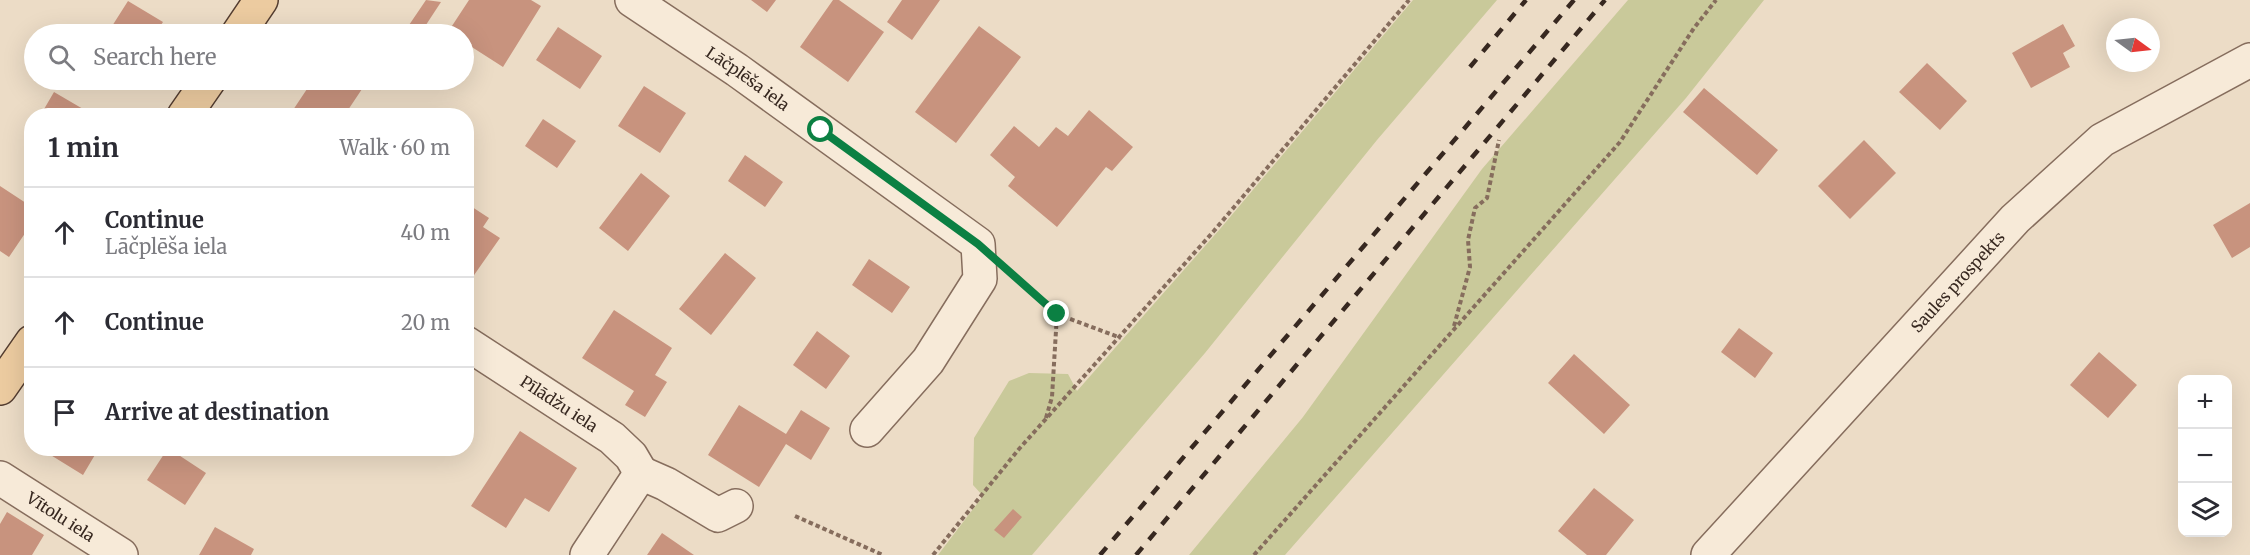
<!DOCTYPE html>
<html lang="en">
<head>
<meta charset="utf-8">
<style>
	:root { --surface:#fff; --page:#f2f2f3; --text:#2b2b33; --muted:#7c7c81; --line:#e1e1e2 }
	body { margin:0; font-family:Merriweather,serif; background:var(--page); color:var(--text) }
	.controls { position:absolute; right:18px; bottom:18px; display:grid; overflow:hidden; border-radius:12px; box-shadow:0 6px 24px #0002 }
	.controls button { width:54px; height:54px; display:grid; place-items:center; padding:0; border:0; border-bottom:2px solid var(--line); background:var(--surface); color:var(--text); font:30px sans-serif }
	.compass { position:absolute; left:2106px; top:18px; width:54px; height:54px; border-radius:50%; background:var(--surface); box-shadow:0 6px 24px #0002; rotate:105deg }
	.stop { position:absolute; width:18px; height:18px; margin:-14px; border:4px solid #0b8043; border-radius:50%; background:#fff }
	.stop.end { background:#0b8043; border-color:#fff; box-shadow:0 2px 6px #0008 }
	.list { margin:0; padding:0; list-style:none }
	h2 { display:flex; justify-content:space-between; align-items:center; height:78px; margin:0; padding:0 24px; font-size:26px }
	h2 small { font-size:20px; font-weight:400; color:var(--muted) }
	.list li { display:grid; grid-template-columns:39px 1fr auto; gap:18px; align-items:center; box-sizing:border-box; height:90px; padding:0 24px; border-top:2px solid var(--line) }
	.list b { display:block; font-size:22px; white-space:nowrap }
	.list p { margin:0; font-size:20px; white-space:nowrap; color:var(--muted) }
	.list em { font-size:20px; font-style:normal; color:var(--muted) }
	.icon { flex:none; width:33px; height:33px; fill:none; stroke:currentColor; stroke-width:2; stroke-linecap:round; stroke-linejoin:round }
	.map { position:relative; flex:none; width:2250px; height:555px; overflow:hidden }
	.search { position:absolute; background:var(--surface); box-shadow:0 6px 24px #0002; left:24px; top:24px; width:450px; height:66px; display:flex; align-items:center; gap:15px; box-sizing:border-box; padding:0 21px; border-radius:33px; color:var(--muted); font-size:22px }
	.panel { position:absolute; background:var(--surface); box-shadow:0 6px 24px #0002; left:24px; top:108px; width:450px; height:348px; border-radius:24px }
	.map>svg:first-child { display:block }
	.green { fill:#c9c99a }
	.building { fill:#c8937e }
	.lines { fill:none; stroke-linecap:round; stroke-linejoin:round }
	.minor-casing { stroke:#866d5d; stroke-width:36 }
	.major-casing { stroke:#543d30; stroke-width:36 }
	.path { stroke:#866d5d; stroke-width:4; stroke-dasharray:4.5 3; stroke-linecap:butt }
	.minor { stroke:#f7ead8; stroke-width:33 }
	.major { stroke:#eccba0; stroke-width:33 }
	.rail { stroke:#372820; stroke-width:4.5; stroke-dasharray:10 10; stroke-linecap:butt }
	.route { stroke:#0b8043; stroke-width:8 }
	.labels { text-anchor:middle; stroke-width:4.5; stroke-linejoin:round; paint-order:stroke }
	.street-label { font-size:16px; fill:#372820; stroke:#f3e7d5 }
</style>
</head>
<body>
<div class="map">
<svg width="2250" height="555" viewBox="0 0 2250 555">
	<rect width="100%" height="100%" fill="#ecdcc6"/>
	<!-- green -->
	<path class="green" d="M1413,0H1497L1377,140L1205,353L1032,555H938L983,496L973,485L974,438L1009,381L1029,373L1068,374L1077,391L1220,229Z
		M1628,0H1764L1686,98L1285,555H1189L1303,417L1482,169Z"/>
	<!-- building -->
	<path class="building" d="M426,0L441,2L420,34H417L407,28Z
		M469,0H531L541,6L503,67L464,42V34L448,32Z
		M751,0H776L767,12Z
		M833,0H839L884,32L848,82L800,47Z
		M902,0H940L912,40L887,22Z
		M128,1L163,22L155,34H107Z
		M2063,24L2075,46L2063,53L2070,67L2031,88L2012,53Z
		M979,26L1021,57L956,143L915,112Z
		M558,27L602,56L580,89L536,60Z
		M1927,63L1967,101L1940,130L1899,92Z
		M313,80H368L344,116H300L293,110Z
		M644,86L686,113L660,153L618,126Z
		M1704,88L1778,150L1757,175L1683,112Z
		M54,92L95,116H40Z
		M1089,110L1133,147L1112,171L1106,167L1057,227L1008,186L1015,177L990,155L1014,126L1039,147L1056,127L1068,136Z
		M543,119L576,141L557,168L525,146Z
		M1864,140L1896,173L1850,219L1818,186Z
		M745,155L783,182L765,207L728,181Z
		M641,173L670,196L628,251L599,228Z
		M0,186L32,207V223L9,257L0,251Z
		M466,203L489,218L483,227L500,238L472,278L466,274Z
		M2250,203V247L2232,258L2213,225Z
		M725,253L756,278L711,335L679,309Z
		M869,259L910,287L892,313L852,285Z
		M614,310L672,348L655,375L667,382L645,417L625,405L634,391L582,358Z
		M1739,328L1773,353L1755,378L1721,352Z
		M817,331L850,356L826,389L793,365Z
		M2099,352L2137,385L2108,418L2070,385Z
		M1574,354L1630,405L1604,434L1548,383Z
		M739,405L786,434L801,410L830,428L811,460L786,444L759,487L708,455Z
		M520,431L577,468L549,512L525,498L506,528L471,506Z
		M52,448H99L83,475L49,454Z
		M168,448L206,473L185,505L147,480Z
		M1594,488L1634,520L1606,555H1587L1558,531Z
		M1013,509L1022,517L1004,538L994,530Z
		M7,512L44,535L32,555H0V524Z
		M215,527L254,549L251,555H199Z
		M662,533L694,555H647Z"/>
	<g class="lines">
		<!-- minor casing -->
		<g class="minor-casing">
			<g id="minor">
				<path id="s1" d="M632,0L737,70L978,244L980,279L928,361L867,430"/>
				<path id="s2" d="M466,343L612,438L631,456L641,473"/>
				<path d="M641,473L666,484L718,515L736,506"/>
				<path id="s3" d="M0,478L121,555"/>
				<path d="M587,555L641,473"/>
				<path id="s4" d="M1708,555L2015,219L2102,140L2250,60"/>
			</g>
		</g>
		<!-- major casing -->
		<g class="major-casing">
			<path id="major" d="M238,34L261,0
				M184,116L209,80
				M0,388L32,342"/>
		</g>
		<!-- path -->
		<path class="path" d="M1011,274L1057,314L1121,338
			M1454,326L1470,267L1468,240L1475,208L1487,198L1499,140
			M1046,418L1052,397L1057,314
			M795,516L883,555
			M933,555L1019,449L1213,232L1409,0
			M1254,555L1620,142L1694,28L1716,0"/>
		<!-- minor -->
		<use href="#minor" class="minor"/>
		<!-- major -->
		<use href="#major" class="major"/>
		<!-- rail -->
		<path class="rail" d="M1470,67L1526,0
			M1100,555L1574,0
			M1136,555L1605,0"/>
	</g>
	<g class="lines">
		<!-- route -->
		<path class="route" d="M821,130L978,244L1057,314"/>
	</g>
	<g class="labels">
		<!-- street labels -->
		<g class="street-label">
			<text dy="6" stroke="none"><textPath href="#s1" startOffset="140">Lāčplēša iela</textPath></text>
			<text dy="6" stroke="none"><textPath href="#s4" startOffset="370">Saules prospekts</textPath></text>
			<text dy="6" stroke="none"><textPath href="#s2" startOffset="111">Pīlādžu iela</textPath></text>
			<text dy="6" stroke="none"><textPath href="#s3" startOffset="72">Vītolu iela</textPath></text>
		</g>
	</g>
</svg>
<div class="controls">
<button>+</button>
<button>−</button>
<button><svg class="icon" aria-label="layers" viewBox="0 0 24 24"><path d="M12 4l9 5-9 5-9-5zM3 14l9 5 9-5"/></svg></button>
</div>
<svg class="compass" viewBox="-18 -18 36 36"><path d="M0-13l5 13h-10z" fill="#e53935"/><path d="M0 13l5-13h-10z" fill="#7c7c81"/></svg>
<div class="stop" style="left:821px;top:130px"></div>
<div class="stop end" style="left:1057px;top:314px"></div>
<div class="search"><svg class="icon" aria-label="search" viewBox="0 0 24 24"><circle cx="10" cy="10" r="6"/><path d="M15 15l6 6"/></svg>Search here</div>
<section class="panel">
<h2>1 min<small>Walk · 60 m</small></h2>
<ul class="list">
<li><svg class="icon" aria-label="ahead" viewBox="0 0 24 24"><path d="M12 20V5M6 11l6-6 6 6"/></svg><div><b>Continue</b><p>Lāčplēša iela</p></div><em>40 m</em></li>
<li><svg class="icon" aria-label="ahead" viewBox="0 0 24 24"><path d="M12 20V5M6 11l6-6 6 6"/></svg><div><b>Continue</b></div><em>20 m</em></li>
<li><svg class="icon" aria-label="arrive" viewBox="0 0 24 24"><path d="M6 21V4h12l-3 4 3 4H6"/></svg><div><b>Arrive at destination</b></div></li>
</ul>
</section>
</div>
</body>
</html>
